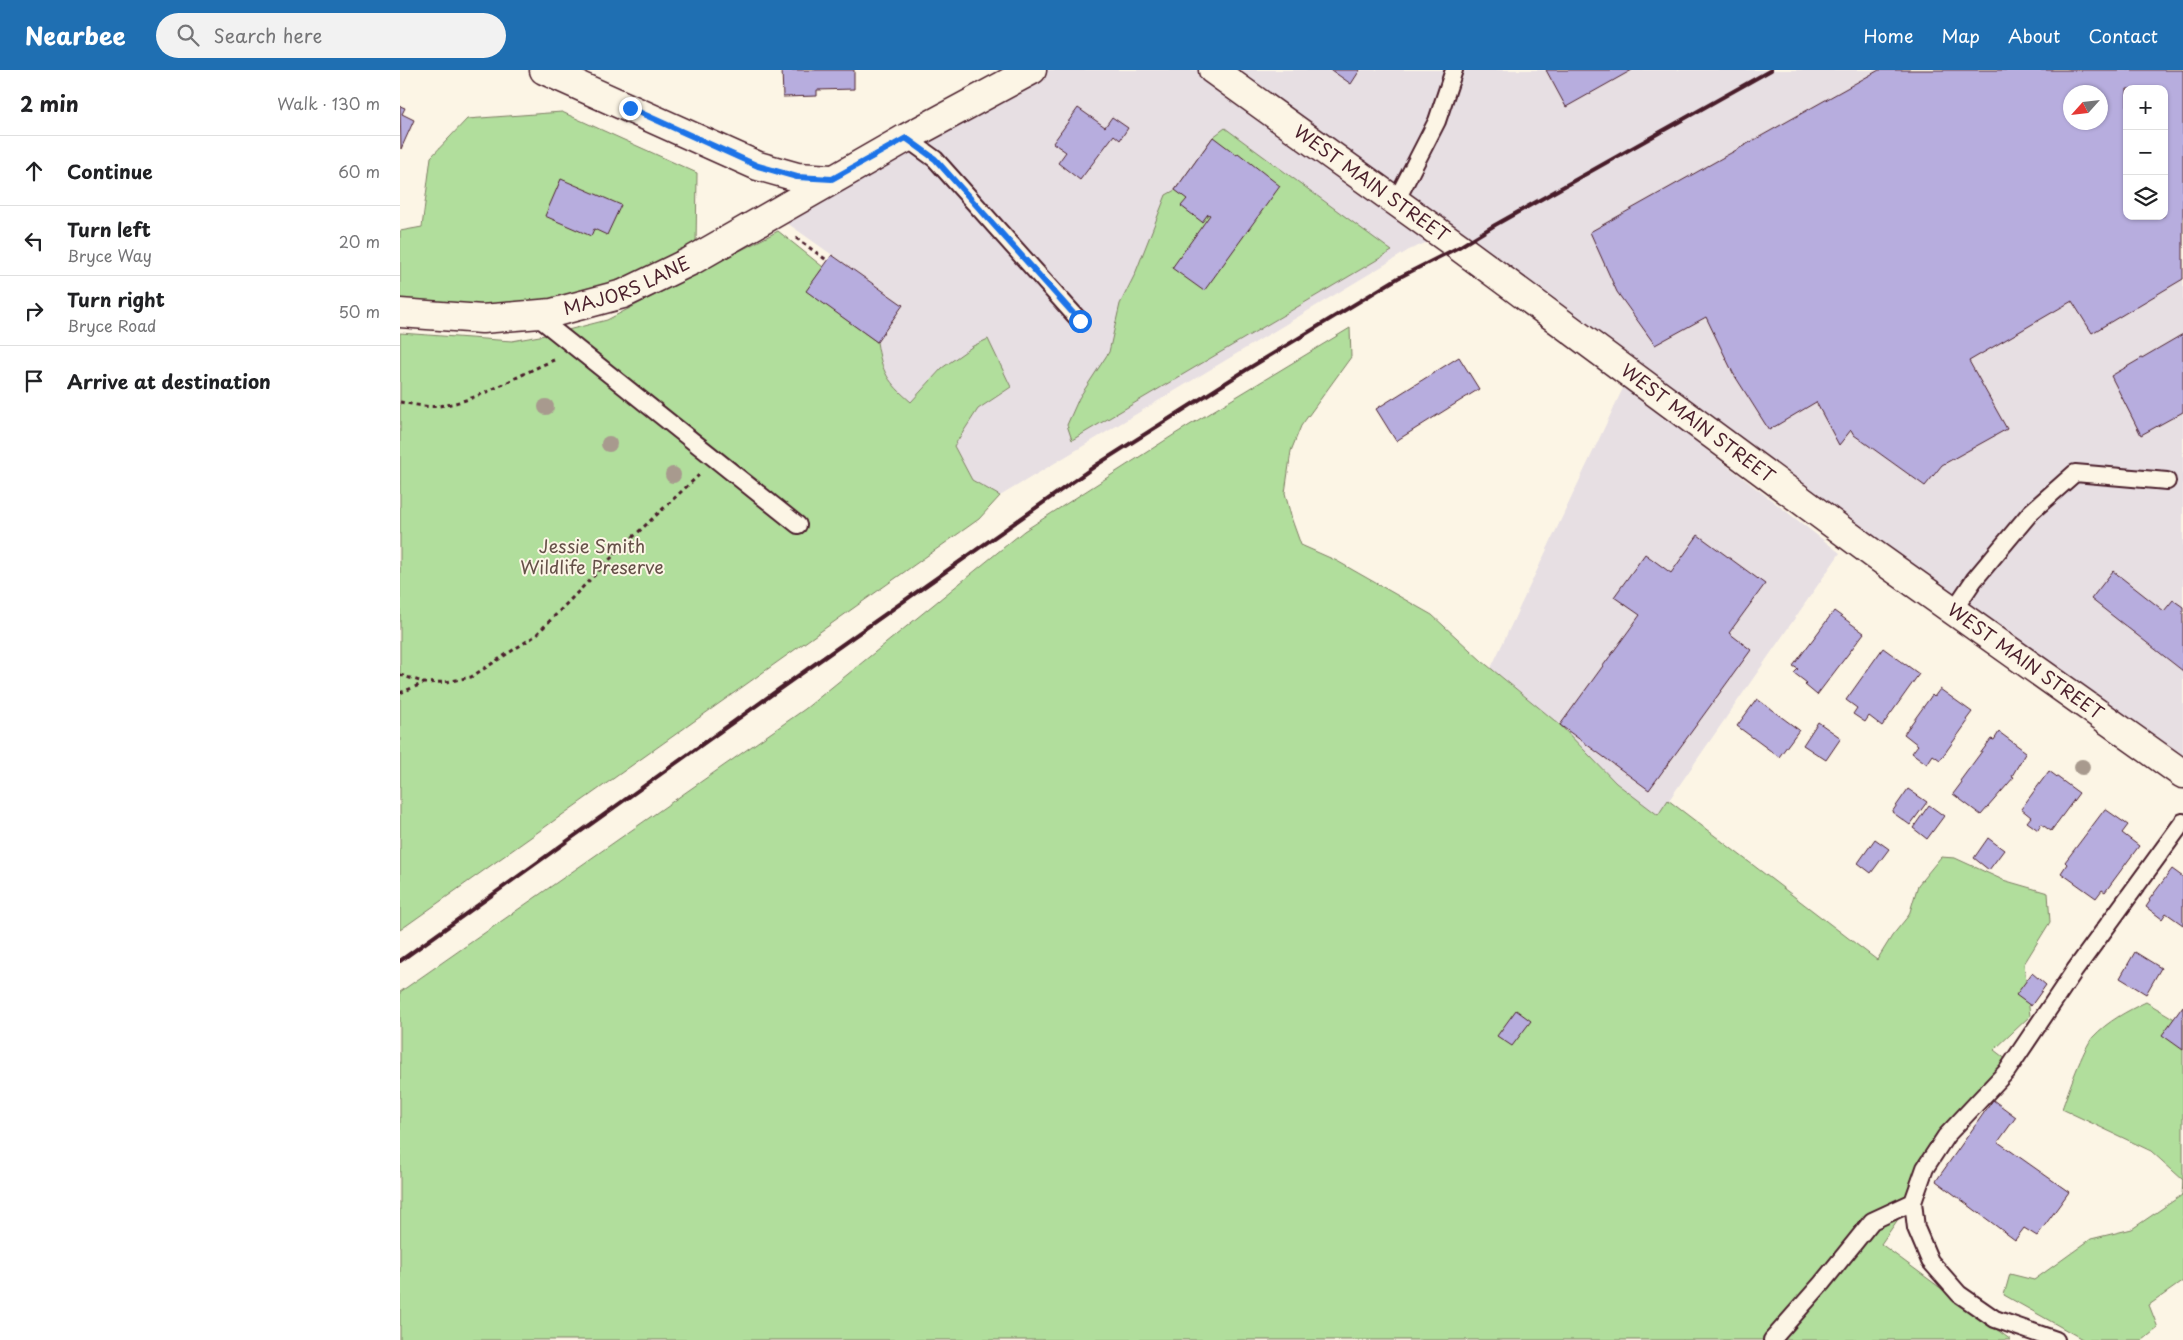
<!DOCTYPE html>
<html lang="en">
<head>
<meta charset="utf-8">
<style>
	:root { --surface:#fff; --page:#f2f2f2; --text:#202124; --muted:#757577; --line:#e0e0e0; --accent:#1f6fb2 }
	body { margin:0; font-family:"Playpen Sans",sans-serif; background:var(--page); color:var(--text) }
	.controls { position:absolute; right:15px; top:15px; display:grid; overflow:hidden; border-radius:10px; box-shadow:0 1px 4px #0004 }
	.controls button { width:45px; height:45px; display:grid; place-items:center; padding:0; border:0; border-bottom:1px solid var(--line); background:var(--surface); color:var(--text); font:25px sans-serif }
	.compass { position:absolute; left:1663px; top:15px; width:45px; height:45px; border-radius:50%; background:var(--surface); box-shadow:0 1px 4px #0004; rotate:243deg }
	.stop { position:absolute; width:15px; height:15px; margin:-11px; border:4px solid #1a73e8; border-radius:50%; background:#fff }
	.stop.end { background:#1a73e8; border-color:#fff; box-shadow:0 1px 5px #0008 }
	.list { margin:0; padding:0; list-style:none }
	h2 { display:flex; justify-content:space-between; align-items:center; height:65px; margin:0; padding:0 20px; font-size:21px }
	h2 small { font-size:16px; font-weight:400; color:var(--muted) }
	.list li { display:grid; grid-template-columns:32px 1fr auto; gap:15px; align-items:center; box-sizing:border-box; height:70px; padding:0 20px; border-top:1px solid var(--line) }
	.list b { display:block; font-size:19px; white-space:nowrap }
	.list p { margin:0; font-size:16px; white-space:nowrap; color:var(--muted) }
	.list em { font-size:16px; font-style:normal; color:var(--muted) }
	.icon { flex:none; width:28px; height:28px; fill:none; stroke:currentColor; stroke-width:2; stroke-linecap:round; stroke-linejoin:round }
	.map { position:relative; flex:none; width:1783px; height:1270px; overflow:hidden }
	header { display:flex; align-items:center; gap:30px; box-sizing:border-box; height:70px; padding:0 25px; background:var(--accent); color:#fff }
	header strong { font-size:24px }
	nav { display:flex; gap:28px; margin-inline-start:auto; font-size:18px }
	.search { width:350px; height:45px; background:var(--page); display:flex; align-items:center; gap:12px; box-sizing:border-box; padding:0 18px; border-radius:28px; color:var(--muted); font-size:19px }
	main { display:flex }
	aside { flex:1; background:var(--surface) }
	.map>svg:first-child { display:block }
	.built { fill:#e7dfe3; fill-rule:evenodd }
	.green { fill:#b1de9c; stroke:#7e7e64 }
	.building { fill:#b7adde; stroke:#4a1f2b; fill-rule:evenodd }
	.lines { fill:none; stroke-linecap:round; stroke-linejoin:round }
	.lane-casing { stroke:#4a1f2b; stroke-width:20 }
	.street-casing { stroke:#4a1f2b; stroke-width:31 }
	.secondary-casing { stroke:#4a1f2b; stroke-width:31 }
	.path { stroke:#4a1f2b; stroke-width:3; stroke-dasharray:4 4; stroke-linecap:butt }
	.lane { stroke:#fcf5e5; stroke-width:16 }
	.street { stroke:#fcf5e5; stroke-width:28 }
	.secondary { stroke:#fcf5e5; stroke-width:28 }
	.rail { stroke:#4a1f2b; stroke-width:4 }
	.tree { fill:#a89a8e }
	.route { stroke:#1a73e8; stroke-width:6 }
	.labels { text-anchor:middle; stroke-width:4; stroke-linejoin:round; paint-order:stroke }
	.street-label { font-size:18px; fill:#4a1f2b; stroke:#fcf5e5 }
	.park-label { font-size:18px; fill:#644f47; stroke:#fcf5e5 }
</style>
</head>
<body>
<header>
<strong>Nearbee</strong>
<div class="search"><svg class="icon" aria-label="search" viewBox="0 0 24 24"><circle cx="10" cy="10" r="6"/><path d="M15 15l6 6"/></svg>Search here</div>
<nav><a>Home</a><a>Map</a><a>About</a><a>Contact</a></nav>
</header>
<main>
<aside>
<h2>2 min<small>Walk · 130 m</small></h2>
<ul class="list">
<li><svg class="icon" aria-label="ahead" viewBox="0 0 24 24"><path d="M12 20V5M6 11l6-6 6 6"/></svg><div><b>Continue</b></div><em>60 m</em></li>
<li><svg class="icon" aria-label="left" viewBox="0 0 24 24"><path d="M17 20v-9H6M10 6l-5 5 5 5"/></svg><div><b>Turn left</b><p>Bryce Way</p></div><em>20 m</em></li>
<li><svg class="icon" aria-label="right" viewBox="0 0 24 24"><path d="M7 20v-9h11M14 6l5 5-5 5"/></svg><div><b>Turn right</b><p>Bryce Road</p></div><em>50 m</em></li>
<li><svg class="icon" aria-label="arrive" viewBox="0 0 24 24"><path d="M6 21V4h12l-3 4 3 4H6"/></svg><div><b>Arrive at destination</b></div></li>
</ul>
</aside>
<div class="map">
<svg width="1783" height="1270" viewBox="0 0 1783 1270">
	<rect width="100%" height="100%" fill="#fcf5e5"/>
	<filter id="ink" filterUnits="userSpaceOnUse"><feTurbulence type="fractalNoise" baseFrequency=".02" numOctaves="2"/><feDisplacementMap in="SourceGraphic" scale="10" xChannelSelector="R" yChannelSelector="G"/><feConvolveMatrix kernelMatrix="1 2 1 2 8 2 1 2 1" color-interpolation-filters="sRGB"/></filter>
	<g filter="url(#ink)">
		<!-- built -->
		<path class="built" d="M642,0H801L1030,171L1009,180L600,426L572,410L554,376L578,339L611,317L542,298L511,333L492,316L481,293L477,272L503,235L380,148Z
			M813,0H1783V697ZM1727,19H1764V146H1727ZM1670,22H1700V52H1670Z
			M1224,316L1440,483L1258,746L1216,713L1160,655L1091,598Z"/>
		<!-- green -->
		<path class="green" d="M162,42L297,103L296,177L218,211L147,231L78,236L0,231V161L22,157L31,87L67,49Z
			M825,58L992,181L672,370L667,355L679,328L709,282L720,234L735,204L766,125L775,120L813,67Z
			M378,161L423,197L407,221L477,272C482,303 488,312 511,332L542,298L573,276L588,269L611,317L578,339L554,376L572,410L600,426L579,449L0,860V263L112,271L156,263L207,250Z
			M950,258L951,287L901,356L891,381L885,423L892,450L901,475L937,491L1032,545L1082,591L1160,655L1216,713L1258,745L1268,730L1477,890L1492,866L1509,845L1518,815L1541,787L1555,788L1603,810L1648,823L1650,852L1624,894L1630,946L1594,980L1607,990L1481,1174L1611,1270H0V922L405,639L624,461L775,364Z
			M1746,932L1783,954V1211L1749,1235L1758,1258L1743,1270H1684L1604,1225L1610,1204L1634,1210L1691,1169L1732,1159L1782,1125L1783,1110L1751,1081L1662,1039C1668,1022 1683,979 1693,967C1708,951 1727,941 1746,932Z"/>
		<!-- building -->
		<path class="building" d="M382,0H454V19L417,20V26L383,27Z
			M931,0H960L951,14Z
			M1146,0H1232L1166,37Z
			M1479,0H1783V209L1692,263L1672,231L1569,291L1607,359L1542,395L1525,416L1454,365L1451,360L1439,375L1416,332L1369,360L1333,303L1306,247L1255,275L1217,222L1190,162ZM1727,19H1764V146H1727ZM1670,22H1700V52H1670Z
			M0,36L5,38L2,44L14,50L1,79Z
			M678,38L705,57L712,47L728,58L720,70L714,65L680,110L658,93L666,82L653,73Z
			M813,67L837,85L838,83L880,116L804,221L772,198L810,145L808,144L802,152L781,136L787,129L775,120Z
			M161,109L221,135L207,165L194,159L191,166L145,146Z
			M432,185L503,235L477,272L406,221Z
			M1783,264V342L1741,365L1711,306Z
			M1059,287L1079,319L996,371L976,339Z
			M1298,465L1365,514L1329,563L1351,580L1249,720L1160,655L1240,545L1214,527L1245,484L1271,503Z
			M1713,501L1764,541L1773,530L1783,537V601L1691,529Z
			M1434,541L1464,563L1417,625L1405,615L1407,613L1394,603L1398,599L1393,596Z
			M1483,578L1519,604L1482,656L1469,646L1465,652L1453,644L1457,638L1446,630Z
			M1540,619L1572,642L1566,650L1568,651L1540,690L1533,685L1527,694L1512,683L1518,675L1504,664L1532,625L1534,627Z
			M1357,629L1399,660L1379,687L1337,656Z
			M1418,652L1441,668L1426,690L1403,675Z
			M1599,662L1626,682L1612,706L1614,707L1581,745L1553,724L1562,712L1560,711L1591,669L1594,670Z
			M1649,701L1679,723L1651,761L1641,754L1638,760L1627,752L1631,747L1621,739Z
			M1508,719L1527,732L1510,755L1492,742Z
			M1529,735L1544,746L1527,769L1513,758Z
			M1705,739L1728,755L1722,763L1739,776L1705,822L1702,820L1696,828L1661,803L1667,794L1665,792Z
			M1588,768L1604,780L1589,800L1574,788Z
			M1475,769L1489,779L1471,803L1458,793Z
			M1772,799L1783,807V855L1766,843L1762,849L1746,837L1750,831L1749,830Z
			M1735,882L1761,898L1746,924L1720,908Z
			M1632,903L1646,915L1631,936L1616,925Z
			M1783,936V980L1762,965Z
			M1116,940L1131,951L1112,976L1097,966Z
			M1593,1030L1616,1047L1598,1072L1669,1122L1637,1166L1624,1158L1615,1170L1536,1111Z"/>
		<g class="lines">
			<!-- lane casing -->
			<g class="lane-casing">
				<path id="lane" d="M506,68L535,89L680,251
					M995,133L1037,51L1054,0
					M135,245L398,455
					M1553,541L1574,510L1631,442L1675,403L1767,411
					M1372,1270L1422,1213L1472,1151L1513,1132
					M1656,1270L1595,1249L1559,1224L1530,1191L1516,1158L1513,1132L1525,1098L1546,1066L1607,1001L1675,900L1783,752"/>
			</g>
			<!-- street casing -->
			<g class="street-casing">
				<path id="street" d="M144,0L358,96L397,107L432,109"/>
			</g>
			<!-- secondary casing -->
			<g class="secondary-casing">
				<g id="secondary">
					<path id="s1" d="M813,0L1059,177L1475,485L1783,704"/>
					<path id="s2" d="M0,243L82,249L152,243L223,224L291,191L506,68L632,0"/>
				</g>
			</g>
			<!-- path -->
			<path class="path" d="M396,168L428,191
				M0,332C12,334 27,338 39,336C80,331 117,305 154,290
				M0,605L23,612
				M0,623L24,613L46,612L71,607L135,566L217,482L299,405"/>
			<!-- lane -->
			<use href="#lane" class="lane"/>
			<!-- street -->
			<use href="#street" class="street"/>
			<!-- secondary -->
			<use href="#secondary" class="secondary"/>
			<!-- rail -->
			<path class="rail" d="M0,891L378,620L698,394L846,300L998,208L1059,177L1095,155L1371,0"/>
		</g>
		<!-- trees -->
		<g class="tree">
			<circle cx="146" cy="337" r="8"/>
			<circle cx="209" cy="374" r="8"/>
			<circle cx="273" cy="405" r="8"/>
			<circle cx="1682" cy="697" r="8"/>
		</g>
	</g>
	<g class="lines" filter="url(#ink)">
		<!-- route -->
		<path class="route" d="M230,38L358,96L397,107L432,109L506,68L535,89L680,251"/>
	</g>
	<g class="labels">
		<!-- street labels -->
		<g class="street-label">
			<text dy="6" stroke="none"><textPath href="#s1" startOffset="195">WEST MAIN STREET</textPath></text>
			<text dy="6" stroke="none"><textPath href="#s2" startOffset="232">MAJORS LANE</textPath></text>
			<text dy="6" stroke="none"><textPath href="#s1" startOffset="600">WEST MAIN STREET</textPath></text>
			<text dy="6" stroke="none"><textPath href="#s1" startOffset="1005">WEST MAIN STREET</textPath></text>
		</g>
		<!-- park labels -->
		<g class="park-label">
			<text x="192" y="483">Jessie Smith<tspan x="192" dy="21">Wildlife Preserve</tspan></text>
		</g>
	</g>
</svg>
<div class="controls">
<button>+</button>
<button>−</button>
<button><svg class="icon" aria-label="layers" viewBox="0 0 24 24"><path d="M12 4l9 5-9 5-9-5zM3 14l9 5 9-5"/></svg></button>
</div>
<svg class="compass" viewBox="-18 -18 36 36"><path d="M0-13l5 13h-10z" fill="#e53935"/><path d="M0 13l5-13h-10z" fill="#757577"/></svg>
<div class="stop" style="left:680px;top:251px"></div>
<div class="stop end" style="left:230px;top:38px"></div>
</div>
</main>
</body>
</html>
